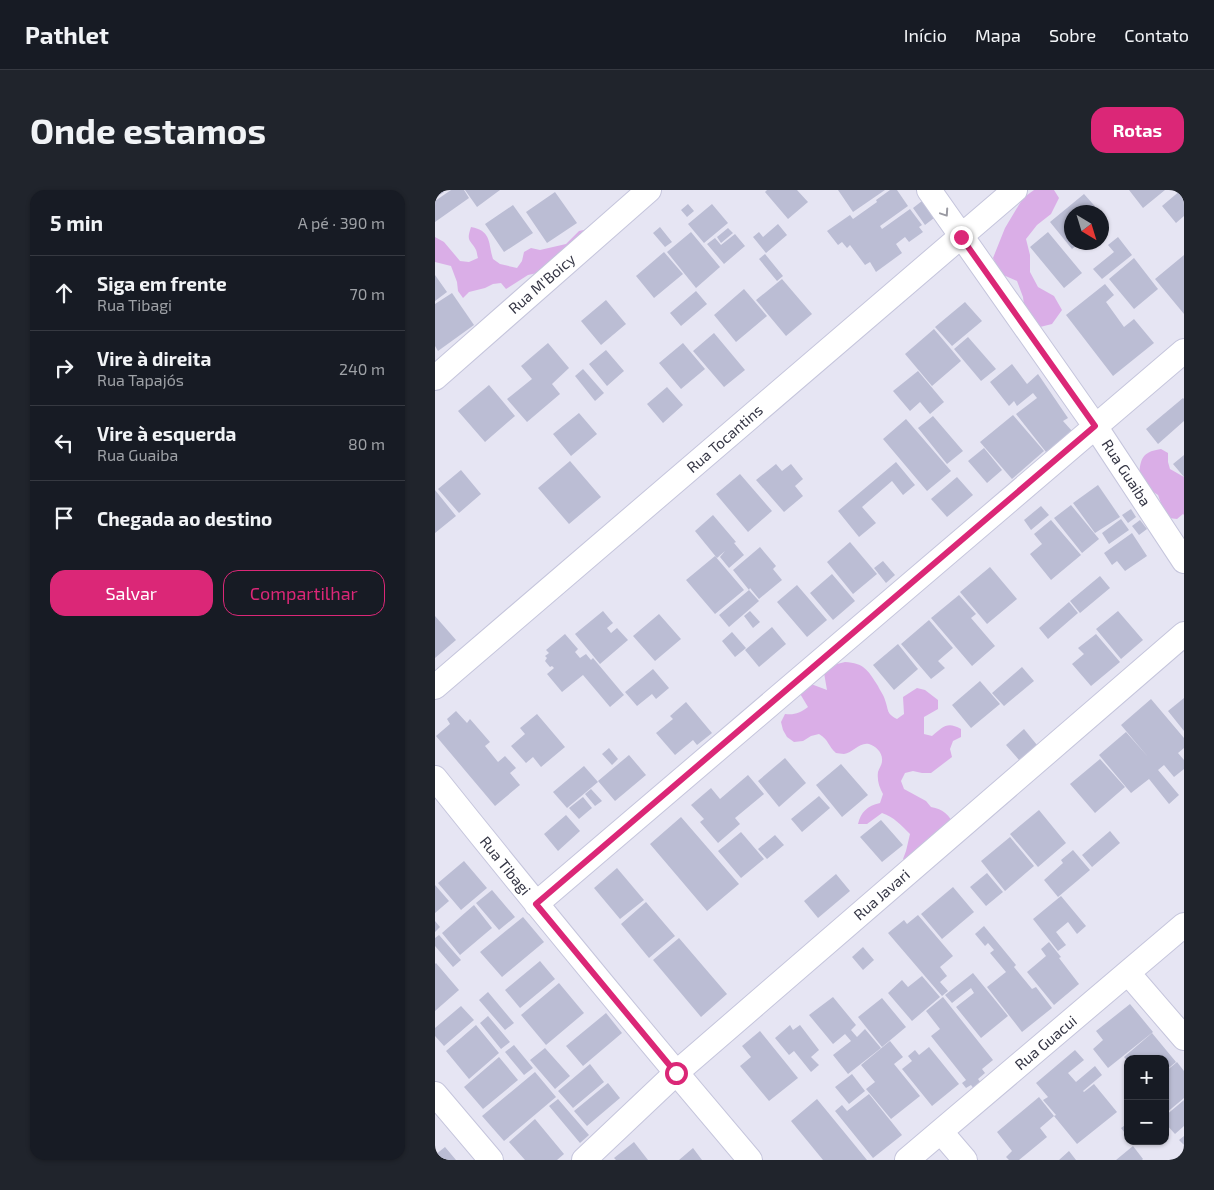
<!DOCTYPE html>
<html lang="pt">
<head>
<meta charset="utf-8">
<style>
	:root { --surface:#171b24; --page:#20242c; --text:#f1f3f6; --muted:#9ea1a6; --line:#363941; --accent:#db2777 }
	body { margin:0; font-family:"Exo 2",sans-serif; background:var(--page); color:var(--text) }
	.controls { position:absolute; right:15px; bottom:15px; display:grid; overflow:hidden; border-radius:10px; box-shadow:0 1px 4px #0004 }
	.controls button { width:45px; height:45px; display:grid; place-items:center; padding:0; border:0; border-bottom:1px solid var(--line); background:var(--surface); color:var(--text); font:25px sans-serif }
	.compass { position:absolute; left:629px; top:15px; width:45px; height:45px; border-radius:50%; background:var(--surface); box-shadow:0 1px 4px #0004; rotate:142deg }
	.stop { position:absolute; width:15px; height:15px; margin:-11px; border:4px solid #db2777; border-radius:50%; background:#fff }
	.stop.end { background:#db2777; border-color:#fff; box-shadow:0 1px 5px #0008 }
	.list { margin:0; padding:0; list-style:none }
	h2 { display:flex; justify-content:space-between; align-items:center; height:65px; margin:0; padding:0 20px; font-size:21px }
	h2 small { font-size:16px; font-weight:400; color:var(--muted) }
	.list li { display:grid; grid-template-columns:32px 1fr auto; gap:15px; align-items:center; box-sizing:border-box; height:75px; padding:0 20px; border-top:1px solid var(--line) }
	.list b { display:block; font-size:19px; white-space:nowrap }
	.list p { margin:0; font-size:16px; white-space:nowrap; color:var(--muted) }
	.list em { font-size:16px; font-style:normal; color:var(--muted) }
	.actions { display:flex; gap:10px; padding:15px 20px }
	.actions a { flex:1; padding:11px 0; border:1px solid var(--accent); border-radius:15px; text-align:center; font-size:18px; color:var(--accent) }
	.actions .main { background:var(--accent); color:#fff }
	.icon { flex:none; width:28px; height:28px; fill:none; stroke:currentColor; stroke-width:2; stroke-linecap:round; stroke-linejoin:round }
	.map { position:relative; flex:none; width:749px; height:970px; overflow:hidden; border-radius:15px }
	header { display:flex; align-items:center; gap:30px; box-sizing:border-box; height:70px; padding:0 25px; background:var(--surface); border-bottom:1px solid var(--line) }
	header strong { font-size:24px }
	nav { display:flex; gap:28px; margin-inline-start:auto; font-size:18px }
	.intro { display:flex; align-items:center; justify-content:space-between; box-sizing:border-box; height:120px; padding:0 30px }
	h1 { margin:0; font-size:35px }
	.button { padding:12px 22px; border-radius:15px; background:var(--accent); color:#fff; font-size:18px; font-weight:700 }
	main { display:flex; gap:30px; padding:0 30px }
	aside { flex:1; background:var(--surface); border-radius:15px; box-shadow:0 1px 4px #0004 }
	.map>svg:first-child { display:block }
	.green { fill:#daaee7 }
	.building { fill:#bbbdd4 }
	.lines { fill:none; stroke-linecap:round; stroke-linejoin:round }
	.minor-casing { stroke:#c5c5dc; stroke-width:26 }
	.minor { stroke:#fff; stroke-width:24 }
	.oneway { stroke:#9a9aa2 }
	.route { stroke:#db2777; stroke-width:6 }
	.labels { text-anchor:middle; stroke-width:4; stroke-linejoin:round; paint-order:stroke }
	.street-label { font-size:15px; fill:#353645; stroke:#fff }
</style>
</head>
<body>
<header>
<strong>Pathlet</strong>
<nav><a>Início</a><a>Mapa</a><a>Sobre</a><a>Contato</a></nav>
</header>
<div class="intro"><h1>Onde estamos</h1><a class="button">Rotas</a></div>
<main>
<aside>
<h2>5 min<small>A pé · 390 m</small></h2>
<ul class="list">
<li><svg class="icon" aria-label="ahead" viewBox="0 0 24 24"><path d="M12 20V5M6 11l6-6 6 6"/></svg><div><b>Siga em frente</b><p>Rua Tibagi</p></div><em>70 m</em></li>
<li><svg class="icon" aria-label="right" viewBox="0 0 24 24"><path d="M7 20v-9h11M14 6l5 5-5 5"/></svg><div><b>Vire à direita</b><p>Rua Tapajós</p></div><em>240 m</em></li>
<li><svg class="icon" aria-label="left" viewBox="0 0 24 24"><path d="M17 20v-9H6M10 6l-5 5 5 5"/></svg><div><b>Vire à esquerda</b><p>Rua Guaiba</p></div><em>80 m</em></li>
<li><svg class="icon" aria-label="arrive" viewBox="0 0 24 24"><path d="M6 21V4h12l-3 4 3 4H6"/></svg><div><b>Chegada ao destino</b></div></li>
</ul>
<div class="actions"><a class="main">Salvar</a><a>Compartilhar</a></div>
</aside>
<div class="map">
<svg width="749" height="970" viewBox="0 0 749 970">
	<rect width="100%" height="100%" fill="#e6e5f3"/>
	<!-- green -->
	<path class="green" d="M599,0H619L624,8L616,24L602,35L591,49L595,65V82L603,97L619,106L627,120L617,134L601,138L590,123L588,107L582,91L566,84L558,68L570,38L588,8Z
		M36,37C57,41 53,53 58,69L65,74L82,78L87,71L89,62L96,58L105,60L131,54L144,41L153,39L102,83L93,85L71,99L66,93L58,94L50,98L34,102L28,108L23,101L22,92L16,76L0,72V47L9,52L25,71L34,72L43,68C42,65 42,62 41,60C35,49 31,52 36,37Z
		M726,259L733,263V272L735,279L749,287V325L748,324L742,329L734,328L729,322L723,305L709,296L704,290C705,271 705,262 726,259Z
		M410,472C429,473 433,480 443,496C445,501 449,505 450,510C454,521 451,523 462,529L469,524L468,507L482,498L490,500L503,510V519L489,527V544L497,546C508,537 512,531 526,539V547L518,551L515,559L517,567L496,583H487L478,581L470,583L466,591L469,599L491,611L496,617C508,619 515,625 519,636L475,673L468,669L471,661L475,644C466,635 459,627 447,623L432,634H423C426,622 432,616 445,613L448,604C444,597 442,590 443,582C444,578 447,575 447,571C448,563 441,556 434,554C424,552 418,563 409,564C406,564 403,563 401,563C393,556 394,550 384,544L376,546L368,551L359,552L352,547L348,540L346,532L350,524C360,525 365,523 373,517L364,502L376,494L392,500L389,483L402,474Z"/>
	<!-- building -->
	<path class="building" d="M0,0H8L9,2L0,8Z
		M16,0H29L34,8L0,32V11Z
		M30,0H65L42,17Z
		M332,0H362L373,12L353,29L330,2Z
		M403,0H450L418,22Z
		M455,0H462L473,16L445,36L447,39L475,19L487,35L484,37L488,42L474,52L470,47L461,54L467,63L441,82L435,72L430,75L415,55L412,58L407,52L403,55L392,41L415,25L418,29L442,12L441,10Z
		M694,0H730L708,18Z
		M746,0H749V26L741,33L727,16Z
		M120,2L142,33L112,53L91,22Z
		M649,4L665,22H636V52H646L637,59L615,32Z
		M487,11L499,28L490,35L478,18Z
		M253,14L259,21L252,27L246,20Z
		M277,14L293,33L269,53L253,34Z
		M78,15L98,43L69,62L50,34Z
		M666,25L672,31L666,36Z
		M343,34L352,45L331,63L318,47L324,42L328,47Z
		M225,37L237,52L230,57L218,43Z
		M293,38L298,43L286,53L282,47Z
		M256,42L285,77L261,98L232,62Z
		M613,42L647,83L629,98L595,57Z
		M300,44L310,56L289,74L272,54L280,48L286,55Z
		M683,47L697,65L667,89L658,79L679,62L673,55Z
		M229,62L248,84L219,108L201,86Z
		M330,64L348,86L342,91L324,69Z
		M749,65V124L720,89Z
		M699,68L723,99L699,119L674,89Z
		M0,85L12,102L0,111Z
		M347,89L377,124L351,146L321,110Z
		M670,94L679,105L671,112L689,137L699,129L719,153L678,186L631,125Z
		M309,99L332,126L301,152L279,125Z
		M261,101L272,114L246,136L235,123Z
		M17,103L39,135L3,161L0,156V114Z
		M171,110L191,134L166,155L146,131Z
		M530,112L547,131L517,156L500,137Z
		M499,139L526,171L497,196L470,164Z
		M279,143L310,180L289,197L258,161Z
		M533,147L561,179L546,191L519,159Z
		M113,153L134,178L117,194L125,204L92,232L72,209L97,189L86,176Z
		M248,153L270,179L246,199L224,173Z
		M171,160L189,181L172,196L154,174Z
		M577,174L592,194L603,184L633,228L628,231L637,241L611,262L581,224L602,208L598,203L582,216L579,211L574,216L555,192Z
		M148,179L169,203L160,211L140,186Z
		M483,181L509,212L495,224L485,212L475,221L458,201Z
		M54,195L80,226L50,252L23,221Z
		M232,197L248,215L228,233L212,214Z
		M748,208L749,209V231L723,254L711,239Z
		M144,223L162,244L136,266L118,244Z
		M578,225L609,261L577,289L545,252Z
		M498,226L528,261L512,274L483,238Z
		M471,229L516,281L492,301L448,249Z
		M549,258L567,280L552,293L533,271Z
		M749,265V287L738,274Z
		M135,271L166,307L134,334L103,298Z
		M461,272L480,295L468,305L457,291L427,317L441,333L424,347L403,321Z
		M341,274L347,281L356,274L368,289L360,296L368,306L349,322L321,290Z
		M26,280L46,304L24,323L3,299Z
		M305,284L337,321L313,342L281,304Z
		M522,287L538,305L512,327L496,309Z
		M663,295L685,327L660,343L638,313Z
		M0,300L21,326L0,343Z
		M636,315L664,349L647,363L619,328Z
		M606,316L614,325L596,340L589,330Z
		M696,319L701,327L693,333L687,325Z
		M278,325L301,352L299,353L309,365L294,378L285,367L290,361L282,368L260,341Z
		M686,329L694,340L674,354L667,343Z
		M616,330L646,365L616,390L595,364L607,354L599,344Z
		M705,330L712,339L704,345L697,336Z
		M697,343L712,366L690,381L682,371L677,375L669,363Z
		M415,352L442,384L418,404L392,372Z
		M325,357L341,376L338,379L347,390L324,409L315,398L314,400L298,380Z
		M280,366L309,400L280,424L251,390Z
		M448,371L460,385L451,393L439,378Z
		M555,377L582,409L552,434L525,402Z
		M397,384L420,411L398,430L375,403Z
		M665,386L675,398L645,423L635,411Z
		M362,395L392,430L372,447L342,412Z
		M314,400L324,411L294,437L284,425Z
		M524,405L541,424L536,428L560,456L537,476L496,428Z
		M634,412L643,423L613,449L604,438Z
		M168,421L178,433L172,438L176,443L182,438L193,450L165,474L140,444Z
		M315,421L325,432L318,438L309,426Z
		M683,421L708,450L686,469L661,439Z
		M224,424L246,449L220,471L198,446Z
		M0,426L21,450L0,468Z
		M494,430L518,458L503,471L510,478L496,489L466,454Z
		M337,437L351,454L324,477L310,460Z
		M297,442L311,458L300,467L287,451Z
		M130,444L143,459L140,462L145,468L151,464L156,470L158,468L189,505L175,517L148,485L127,502L112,484L119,478L117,476L115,477L110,471L112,468L110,466L114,463L111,460Z
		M661,444L685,472L656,496L637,474L649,464L643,458Z
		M463,454L483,479L459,500L438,475Z
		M587,477L599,491L569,516L557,503Z
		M218,479L234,498L221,509L217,504L202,516L190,502Z
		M545,491L565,514L536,538L517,515Z
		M749,508V541L733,521Z
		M716,509L749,548V558L743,563L749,570V579L739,587L729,575L723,580L744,605L734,614L714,589L696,603L664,565L691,542L713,567L686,535Z
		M251,512L277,543L262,555L258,550L240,565L221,543L238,529L235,526Z
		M21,521L32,533L35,529L55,552L50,556L63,572L70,566L81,578L75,583L85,595L60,616L1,546L15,534L12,529Z
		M102,524L130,557L106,577L98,567L91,573L76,556L90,544L85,538Z
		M589,539L602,555L584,570L571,555Z
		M174,558L183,569L177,575L167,564Z
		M194,565L211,585L180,611L163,591Z
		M350,568L371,593L344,617L323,591Z
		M665,569L690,597L660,623L635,594Z
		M406,574L433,605L407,627L381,595Z
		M149,576L163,592L132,618L118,602Z
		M313,585L329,604L300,628L305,634L283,653L265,632L269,629L256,615L276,598L285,609Z
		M156,599L167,611L160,616L150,604Z
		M384,606L395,618L367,642L356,629Z
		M148,607L157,618L144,629L134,618Z
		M604,620L631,653L603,677L575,644Z
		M131,625L145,641L123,661L109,644Z
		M246,627L304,694L272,721L215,654Z
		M446,630L468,655L447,672L425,647Z
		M675,641L685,653L657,677L647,665Z
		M306,642L329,669L306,688L283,661Z
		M340,645L349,655L332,669L323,659Z
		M575,647L599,676L570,701L546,671Z
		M638,660L655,680L623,707L609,690L628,673L626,670Z
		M29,671L52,698L26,720L3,693Z
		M182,678L209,710L185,729L159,698Z
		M552,683L568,702L551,716L535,697Z
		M401,684L415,701L383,728L369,711Z
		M0,695L14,711L0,723Z
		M518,697L539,722L507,749L486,724Z
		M57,700L80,727L64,740L41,713Z
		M626,706L651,736L642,744L633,732L621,742L631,755L623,761L598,729Z
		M211,712L240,746L214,768L186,734Z
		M39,715L57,738L25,765L7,743Z
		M483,725L518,766L505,777L512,786L505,792L513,801L507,806L453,743L469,730L472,734Z
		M88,727L109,752L67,787L45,762Z
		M0,731L5,737L0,742Z
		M549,736L581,775L579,777L597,799L601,797L617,818L587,842L552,797L571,782L555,763L559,760L553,753L550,756L540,744Z
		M4,745L26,770L18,777L0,756V748Z
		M244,748L292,804L266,827L218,770Z
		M614,752L626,767L624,768L644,794L619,815L592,782L611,766L606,759Z
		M428,757L439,770L428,780L417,767Z
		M105,771L120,789L85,818L70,800Z
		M1,773L24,800L0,821V774Z
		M538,783L573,826L546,848L521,817L539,803L536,798L517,813L510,805Z
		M487,786L505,807L477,831L453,803L467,790L473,797Z
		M124,793L149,823L111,855L86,825Z
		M53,802L79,833L70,840L44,810Z
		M398,807L421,835L416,840L422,847L430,839L446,858L413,884L398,865L416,851L410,844L398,854L374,825Z
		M508,807L558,870L547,879L550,883L543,889L546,893L539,899L536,895L531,898L527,893L531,890L496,846L505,839L491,821Z
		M447,808L471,837L447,857L423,827Z
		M695,814L718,842L673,878L658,859L668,850L661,841Z
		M26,816L39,830L9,856L0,846V838Z
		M171,823L187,843L148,876L131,856Z
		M53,826L75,852L66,859L45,833Z
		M41,835L64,863L34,889L11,861Z
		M355,835L358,840L365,835L384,860L376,867L384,875L376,882L359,861L354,865L340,848Z
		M325,841L363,888L334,911L305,876L316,867L307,856Z
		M717,843L741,872L730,881V869H693V872L689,867Z
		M455,851L468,867L459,874L485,906L456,929L431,899L440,892L426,875Z
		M79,855L98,878L89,885L70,862Z
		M494,857L524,894L497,916L467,879L477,871L473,866L480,860L484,865Z
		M110,858L135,886L120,899L95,870Z
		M640,860L649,870L633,883L641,892L660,876L667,885L648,901L649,902L659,894L682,922L642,954L619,926L621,925L608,910L613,907L601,893Z
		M64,867L83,890L48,919L29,897Z
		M742,872L749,881V908L730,924V882Z
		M155,874L169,892L138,918L123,901Z
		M100,882L121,907L69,951L47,926Z
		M417,884L430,901L414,914L400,897Z
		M173,893L185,908L152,936L139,921Z
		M434,904L467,945L438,968L400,921L407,915L412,921Z
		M604,907L619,926L605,938L612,947L584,970H574L571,967L577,961L562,942Z
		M123,909L154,945L145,953L114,916Z
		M382,909L432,970H388L356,931Z
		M749,910V936L740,944L730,933V926Z
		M100,929L129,964L122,970H90L74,952Z
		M693,933V947L686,938Z
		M749,946V955L744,950Z
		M199,952L213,970H181L179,968Z
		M698,956L708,969L707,970H681Z
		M10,957L21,970H0V965Z
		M258,958L267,970H244Z
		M634,961L641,970H624Z"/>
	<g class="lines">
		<!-- minor casing -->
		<g class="minor-casing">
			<path id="minor" d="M494,0L660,236L749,371
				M0,188L214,0
				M0,497L580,0
				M0,588C103,717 208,844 315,970
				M101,714L749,161
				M693,783L749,848
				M0,904L56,970
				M506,942L530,970
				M149,970L241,883L749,444
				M472,970L749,735"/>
		</g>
		<!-- minor -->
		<use href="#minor" class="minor"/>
	</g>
	<!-- one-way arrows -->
	<defs><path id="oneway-chevron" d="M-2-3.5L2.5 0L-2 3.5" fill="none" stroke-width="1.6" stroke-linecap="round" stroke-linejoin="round" transform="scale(1.25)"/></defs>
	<use class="oneway" href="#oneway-chevron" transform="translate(510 23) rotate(56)"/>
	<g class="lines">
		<!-- route -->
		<path class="route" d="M241,883L101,714L660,236L526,47"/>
	</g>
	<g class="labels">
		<!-- street labels -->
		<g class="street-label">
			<text transform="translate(107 94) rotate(-41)" y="5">Rua M'Boicy</text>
			<text transform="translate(290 249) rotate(-41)" y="5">Rua Tocantins</text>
			<text transform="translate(691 283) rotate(57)" y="5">Rua Guaiba</text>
			<text transform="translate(70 676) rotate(51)" y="5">Rua Tibagi</text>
			<text transform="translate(447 705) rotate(-41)" y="5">Rua Javari</text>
			<text transform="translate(611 853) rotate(-40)" y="5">Rua Guacui</text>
		</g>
	</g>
</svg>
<div class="controls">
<button>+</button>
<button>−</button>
</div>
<svg class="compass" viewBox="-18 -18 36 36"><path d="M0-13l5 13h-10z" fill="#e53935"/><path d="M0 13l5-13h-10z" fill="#9ea1a6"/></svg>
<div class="stop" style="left:241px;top:883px"></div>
<div class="stop end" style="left:526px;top:47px"></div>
</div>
</main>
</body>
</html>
